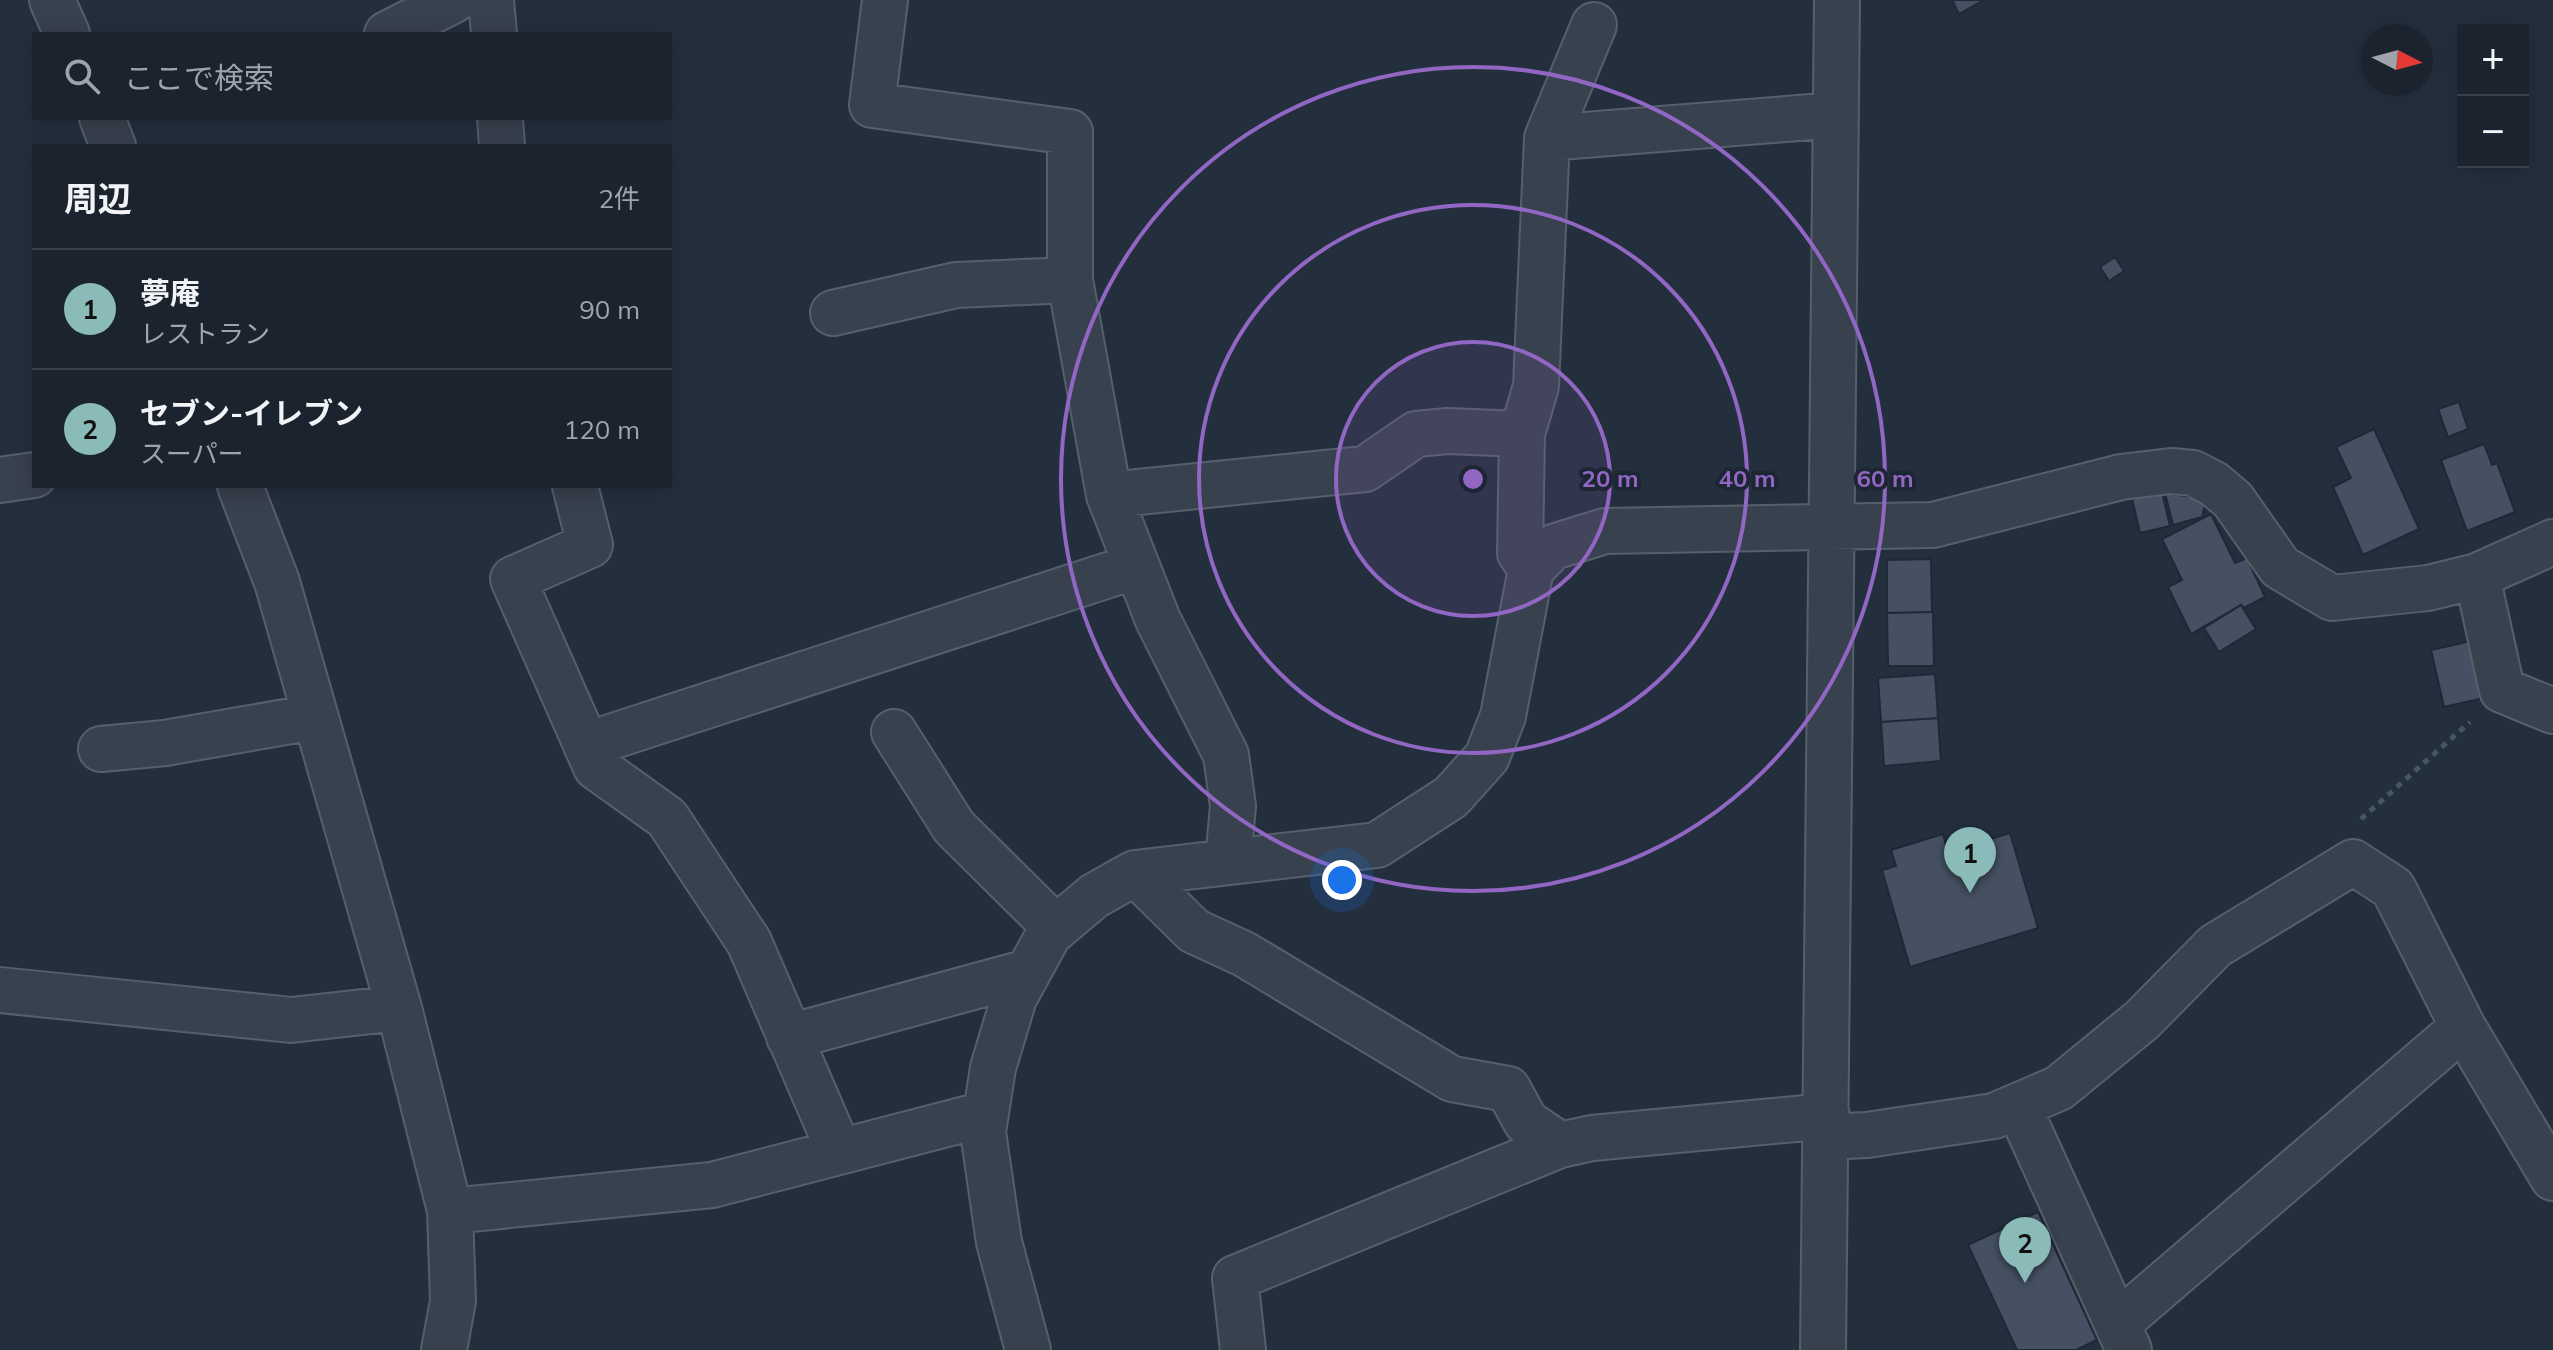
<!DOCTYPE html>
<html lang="ja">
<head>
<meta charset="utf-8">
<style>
	:root { --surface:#1b232e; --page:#282f3a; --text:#f1f3f6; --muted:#a0a4aa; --line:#39404a; --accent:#8bbbb9 }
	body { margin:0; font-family:Mulish,"Noto Sans JP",sans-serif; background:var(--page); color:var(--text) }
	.controls { position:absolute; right:24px; top:24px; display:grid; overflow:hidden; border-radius:0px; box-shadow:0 4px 20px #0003 }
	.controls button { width:72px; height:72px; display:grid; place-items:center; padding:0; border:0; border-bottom:2px solid var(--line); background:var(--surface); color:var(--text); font:40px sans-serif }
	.compass { position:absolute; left:2361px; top:24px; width:72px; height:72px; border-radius:50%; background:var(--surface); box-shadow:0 4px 20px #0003; rotate:96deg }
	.you { position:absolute; left:1342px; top:880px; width:28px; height:28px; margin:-20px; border:6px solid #fff; border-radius:50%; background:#1a73e8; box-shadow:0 0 0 12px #1a73e833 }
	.badge { display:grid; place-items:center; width:52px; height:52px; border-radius:50%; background:var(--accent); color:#111; font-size:26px; font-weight:700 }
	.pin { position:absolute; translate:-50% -66px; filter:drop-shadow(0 2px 4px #0008) }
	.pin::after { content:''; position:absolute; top:42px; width:28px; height:24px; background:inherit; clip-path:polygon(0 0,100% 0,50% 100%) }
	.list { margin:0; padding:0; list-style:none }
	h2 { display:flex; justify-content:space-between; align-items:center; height:104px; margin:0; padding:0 32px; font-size:34px }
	h2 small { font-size:26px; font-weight:400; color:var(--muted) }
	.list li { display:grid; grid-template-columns:52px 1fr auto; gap:24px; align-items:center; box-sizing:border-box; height:120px; padding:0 32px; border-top:2px solid var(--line) }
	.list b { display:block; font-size:30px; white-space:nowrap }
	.list p { margin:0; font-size:26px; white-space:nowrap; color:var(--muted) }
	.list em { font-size:26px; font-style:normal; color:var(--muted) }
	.icon { flex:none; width:44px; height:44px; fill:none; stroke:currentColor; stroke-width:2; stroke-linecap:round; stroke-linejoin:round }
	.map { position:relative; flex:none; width:2553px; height:1350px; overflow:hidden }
	.search { position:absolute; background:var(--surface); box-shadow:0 4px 20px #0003; left:32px; top:32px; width:640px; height:88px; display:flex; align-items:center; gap:20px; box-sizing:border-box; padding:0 28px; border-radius:0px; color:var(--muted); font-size:30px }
	.panel { position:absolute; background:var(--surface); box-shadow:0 4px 20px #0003; left:32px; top:144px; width:640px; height:344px; border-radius:0px }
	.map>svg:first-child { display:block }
	.building { fill:#455162; stroke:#1f2835; stroke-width:2 }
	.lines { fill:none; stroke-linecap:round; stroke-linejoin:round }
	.minor-casing { stroke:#565f6c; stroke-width:48 }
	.path { stroke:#44595c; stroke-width:5; stroke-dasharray:6 6; stroke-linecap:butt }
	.minor { stroke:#38414e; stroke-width:44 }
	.ring { fill:none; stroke:#9266c3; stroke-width:4 }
	.centre { fill:#9266c3; stroke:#1d2633; stroke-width:4 }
	.ring-label { font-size:24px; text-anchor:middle; font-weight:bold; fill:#9266c3; stroke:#1d2633; stroke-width:8; stroke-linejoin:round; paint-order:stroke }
</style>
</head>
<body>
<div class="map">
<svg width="2553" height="1350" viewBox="0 0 2553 1350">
	<rect width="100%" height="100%" fill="#242f3e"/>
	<!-- building -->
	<path class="building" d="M1952,0H1984L1959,14Z
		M2115,257L2124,271L2109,281L2100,267Z
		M2459,402L2468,429L2448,437L2438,409Z
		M2374,429L2419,529L2363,555L2333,487L2351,478L2336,447Z
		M2484,444L2492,465L2497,463L2515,512L2467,531L2441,460Z
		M2162,492L2170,526L2140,533L2132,499Z
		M2165,493L2191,497L2205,505L2202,517L2173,525Z
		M2211,514L2235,563L2247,558L2265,597L2244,608L2241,605L2191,634L2168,587L2182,580L2162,539Z
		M1931,559L1932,612L1887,613V560Z
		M2241,605L2256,629L2219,652L2204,628Z
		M1933,612L1934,666H1888L1887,613Z
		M2471,641L2484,698L2444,707L2431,650Z
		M1935,674L1938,718L1881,722L1878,678Z
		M1938,718L1941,761L1884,766L1881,722Z
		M2010,833L2038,928L1910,967L1882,870L1896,866L1891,850L1943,834L1948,852Z
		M2038,1212L2097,1340L2076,1350H2017L1968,1245Z"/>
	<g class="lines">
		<!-- minor casing -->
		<g class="minor-casing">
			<path id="minor" d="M52,0L67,34
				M491,0L494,34
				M885,0L872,105L1070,132V280L1109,495L1158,620L1226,755L1233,806L1228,861
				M387,34L454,0
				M102,118L113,146
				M500,118L502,146
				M1547,138L1836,115
				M833,313L956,285L1070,280
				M0,480L34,475
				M240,486L277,582L399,1008L450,1211L453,1301L444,1350
				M575,486L590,545L513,579L596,767L667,818L749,942L839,1151
				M1109,495L1365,469L1416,434L1448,431L1522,434
				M1531,569L1520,553L1522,434L1536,386L1547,138L1594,25
				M2477,576L2502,690L2553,711
				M894,732L954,827L1056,928
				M586,745L1136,566
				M101,749L165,743L314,717
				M1135,873L1194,931L1244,954L1452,1079L1508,1089L1526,1122L1560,1145
				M0,990L291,1020L399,1008
				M789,1037L1028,972
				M2019,1108L2129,1350
				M1826,1137L1867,1135L1994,1116L2059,1088L2142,1020L2215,946L2353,862L2393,888L2463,1027L2553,1178
				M450,1211L712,1185L985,1114
				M2117,1324L2463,1027
				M1028,1350L999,1242L983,1132L993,1068L1014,998L1049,934L1094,896L1135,873L1377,845L1451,797L1487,757L1503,716L1531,569L1553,547L1605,531L1933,525L2121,477L2171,471L2193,473L2214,484L2233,500L2280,567L2332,598L2428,588L2477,576L2553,542
				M1243,1350L1235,1278L1560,1145L1592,1138L1827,1116
				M1823,1350L1837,0"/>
		</g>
		<!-- path -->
		<path class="path" d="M2361,819L2470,722"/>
		<!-- minor -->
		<use href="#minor" class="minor"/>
	</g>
	<!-- distance rings -->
	<circle cx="1473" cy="479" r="137" fill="#9266c3" fill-opacity=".12"/>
	<g class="ring">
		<circle cx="1473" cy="479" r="137"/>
		<circle cx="1473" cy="479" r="274"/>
		<circle cx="1473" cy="479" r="412"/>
	</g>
	<circle cx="1473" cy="479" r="12" class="centre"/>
	<g class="ring-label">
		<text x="1610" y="487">20 m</text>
		<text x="1747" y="487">40 m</text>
		<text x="1885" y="487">60 m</text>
	</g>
</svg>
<div class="controls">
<button>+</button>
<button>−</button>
</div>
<svg class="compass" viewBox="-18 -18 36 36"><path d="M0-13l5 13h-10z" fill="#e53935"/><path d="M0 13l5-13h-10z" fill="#a0a4aa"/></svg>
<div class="you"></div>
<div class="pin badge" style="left:1970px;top:893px">1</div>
<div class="pin badge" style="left:2025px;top:1283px">2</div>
<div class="search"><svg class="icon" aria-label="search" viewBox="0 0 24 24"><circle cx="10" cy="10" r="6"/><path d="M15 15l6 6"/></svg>ここで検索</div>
<section class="panel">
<h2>周辺<small>2件</small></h2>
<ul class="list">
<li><span class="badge">1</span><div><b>夢庵</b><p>レストラン</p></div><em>90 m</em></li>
<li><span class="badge">2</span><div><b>セブン-イレブン</b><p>スーパー</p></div><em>120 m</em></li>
</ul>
</section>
</div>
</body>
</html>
